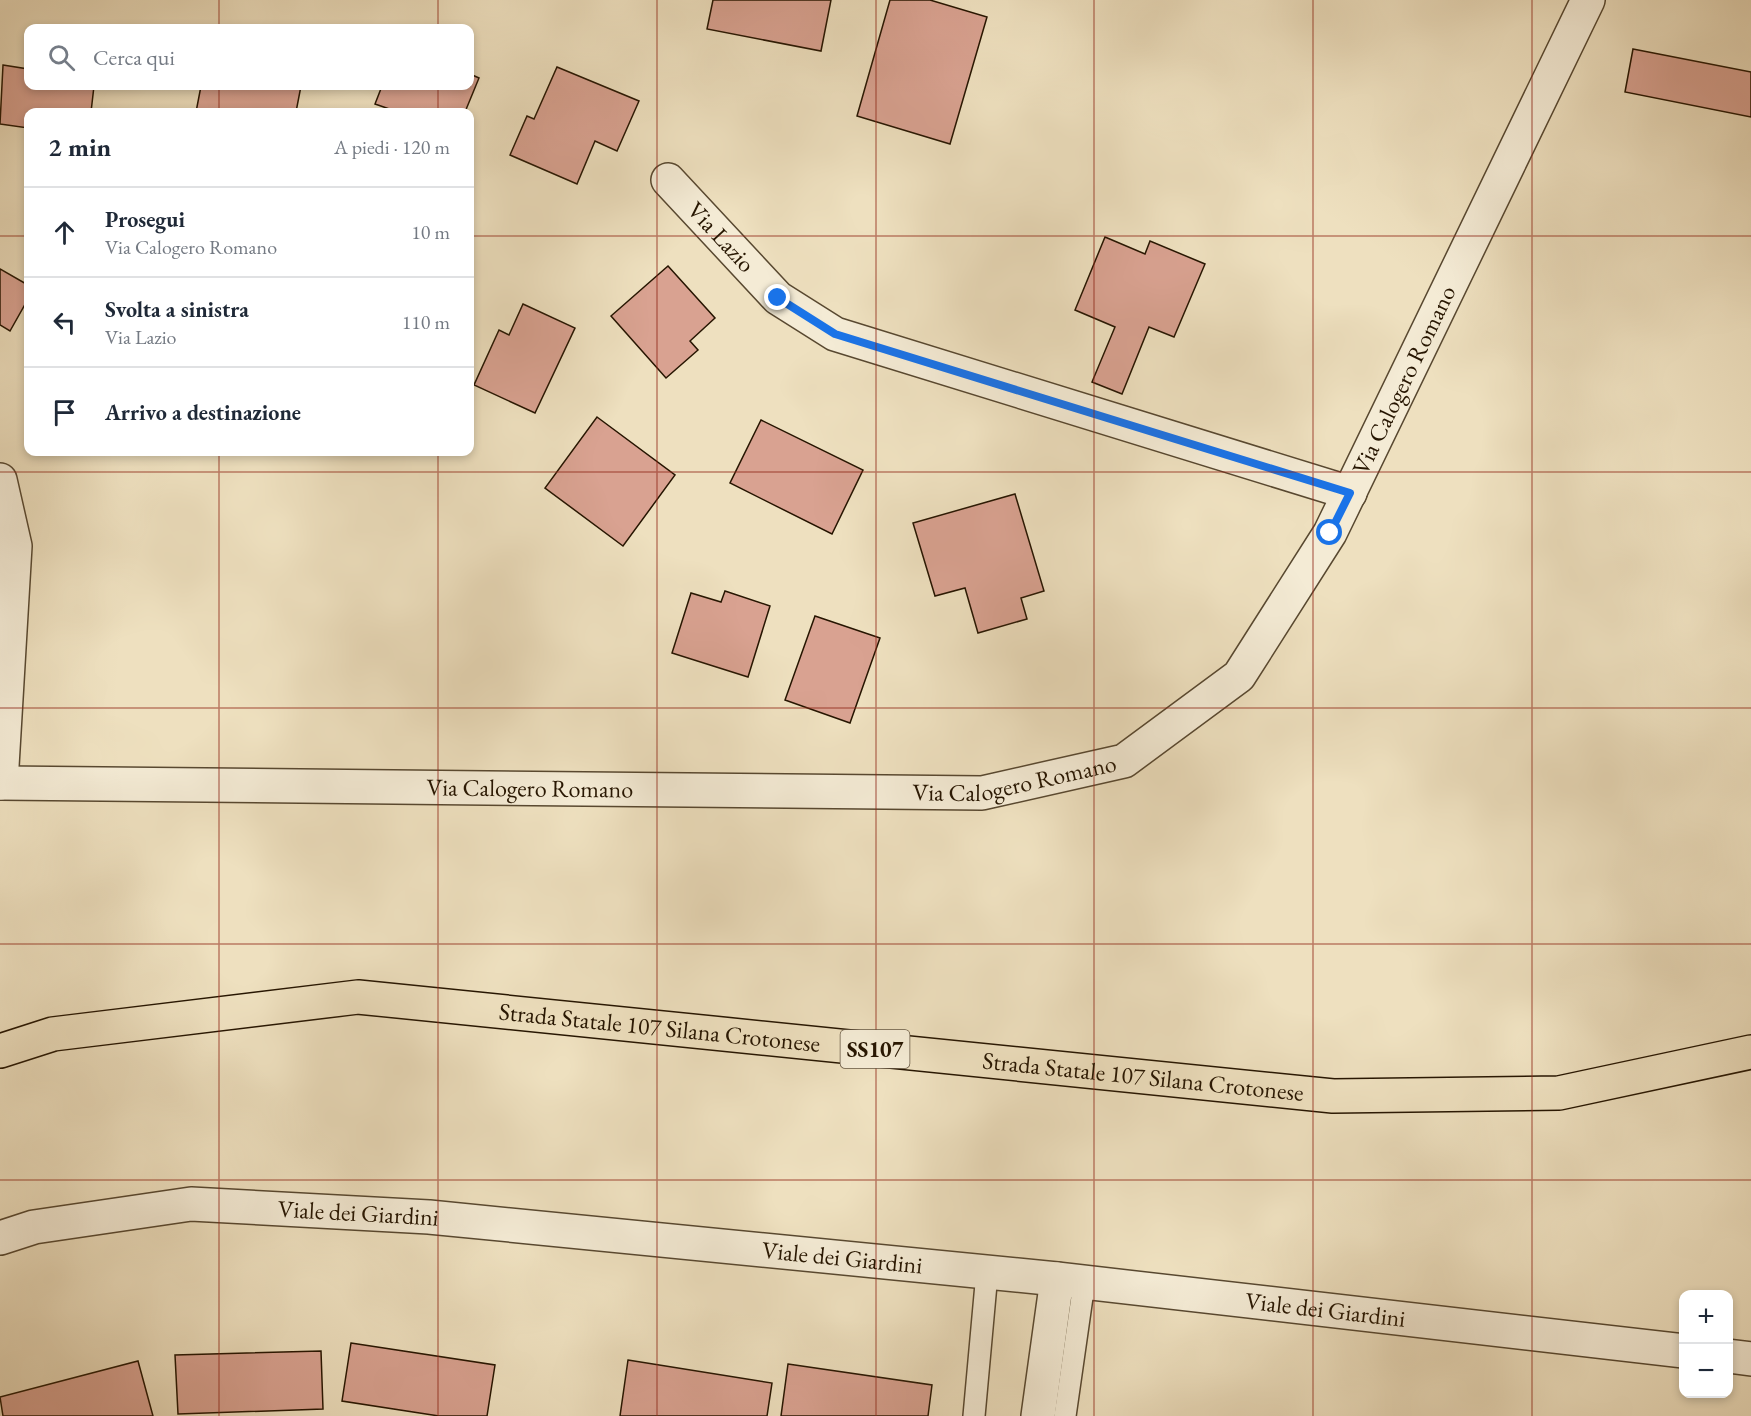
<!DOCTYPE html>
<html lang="it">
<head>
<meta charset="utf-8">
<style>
	:root { --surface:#fff; --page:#f6f6f7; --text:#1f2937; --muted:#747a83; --line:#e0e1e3 }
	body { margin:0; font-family:"EB Garamond",serif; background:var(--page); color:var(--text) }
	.controls { position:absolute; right:18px; bottom:18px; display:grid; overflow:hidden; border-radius:12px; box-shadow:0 3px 9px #0003 }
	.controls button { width:54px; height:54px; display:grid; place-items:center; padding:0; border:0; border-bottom:2px solid var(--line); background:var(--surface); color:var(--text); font:30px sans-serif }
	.stop { position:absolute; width:18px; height:18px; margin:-14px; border:4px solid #1a73e8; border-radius:50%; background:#fff }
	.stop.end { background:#1a73e8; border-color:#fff; box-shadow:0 2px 6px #0008 }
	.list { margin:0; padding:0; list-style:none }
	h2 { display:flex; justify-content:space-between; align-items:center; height:78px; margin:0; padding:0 24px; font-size:26px }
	h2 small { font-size:20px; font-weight:400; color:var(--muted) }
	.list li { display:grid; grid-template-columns:39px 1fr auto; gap:18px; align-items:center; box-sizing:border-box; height:90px; padding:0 24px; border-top:2px solid var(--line) }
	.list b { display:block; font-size:22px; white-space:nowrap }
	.list p { margin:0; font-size:20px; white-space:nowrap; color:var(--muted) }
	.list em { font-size:20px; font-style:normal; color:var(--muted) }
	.icon { flex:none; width:33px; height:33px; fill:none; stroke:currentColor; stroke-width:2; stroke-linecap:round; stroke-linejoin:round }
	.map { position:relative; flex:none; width:1751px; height:1416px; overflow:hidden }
	.search { position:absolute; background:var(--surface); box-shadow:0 3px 9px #0003; left:24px; top:24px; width:450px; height:66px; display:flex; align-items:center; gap:15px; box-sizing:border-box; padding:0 21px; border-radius:12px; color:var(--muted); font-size:22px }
	.panel { position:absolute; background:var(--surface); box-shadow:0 3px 9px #0003; left:24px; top:108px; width:450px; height:348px; border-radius:12px }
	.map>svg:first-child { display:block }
	.building { fill:#d9a291; stroke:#261501; stroke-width:1.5 }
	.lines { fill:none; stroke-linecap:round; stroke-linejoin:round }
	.service-casing { stroke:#584830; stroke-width:24 }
	.minor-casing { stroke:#584830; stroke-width:36 }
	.trunk-casing { stroke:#261501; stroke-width:36 }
	.service { stroke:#f4ebd5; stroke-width:21 }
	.minor { stroke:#f4ebd5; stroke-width:33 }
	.trunk { stroke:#eee0bf; stroke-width:33 }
	.route { stroke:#1a73e8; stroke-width:8 }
	.grid { fill:none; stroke:#8f2418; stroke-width:1.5; stroke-opacity:0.55 }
	.labels { text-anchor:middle; stroke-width:6; stroke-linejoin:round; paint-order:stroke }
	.shield { fill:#f4ebd5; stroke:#645541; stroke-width:1.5 }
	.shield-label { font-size:22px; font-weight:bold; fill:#261501 }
	.street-label { font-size:24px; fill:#261501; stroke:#f4ebd5 }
</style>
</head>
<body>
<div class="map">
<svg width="1751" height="1416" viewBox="0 0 1751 1416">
	<rect width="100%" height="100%" fill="#eee0bf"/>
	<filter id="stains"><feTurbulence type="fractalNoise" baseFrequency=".00333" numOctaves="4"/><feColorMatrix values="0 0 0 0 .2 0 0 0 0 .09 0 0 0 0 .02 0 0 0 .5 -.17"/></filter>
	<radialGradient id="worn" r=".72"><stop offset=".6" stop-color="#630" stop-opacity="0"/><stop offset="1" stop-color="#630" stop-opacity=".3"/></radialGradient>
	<!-- building -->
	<path class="building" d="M713,0H831L821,51L707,29Z
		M890,0H930L987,17L950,144L857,116Z
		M1633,49L1751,72V117L1625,92Z
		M3,65L28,69V86H94L91,112H28V128L0,124Z
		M557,67L639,101L617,151L595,141L577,184L510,155L527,116L534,119Z
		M470,74L479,78L465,112H398L375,104L382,86H470Z
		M201,86H301L296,112H196Z
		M1105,237L1145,254L1150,241L1205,264L1174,337L1149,327L1122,394L1092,382L1115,327L1075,310Z
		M668,266L715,318L690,341L698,350L666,378L611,316Z
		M0,269L28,285V299L10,331L0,325Z
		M523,304L575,328L535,413L474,385L499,330L509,335Z
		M597,417L675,475L623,546L545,488Z
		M761,420L863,470L832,534L730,483Z
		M1015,494L1044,591L1021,598L1027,619L978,633L965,588L935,596L913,523Z
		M725,591L770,606L748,677L672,653L691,593L721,602Z
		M815,616L880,638L850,723L785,700Z
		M351,1343L495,1365L487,1416H439L342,1401Z
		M321,1351L323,1409L178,1414L175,1355Z
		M628,1360L772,1383L767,1416H620Z
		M138,1361L153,1416H3L0,1397Z
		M788,1364L932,1385L928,1416H781Z"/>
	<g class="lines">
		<!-- service casing -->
		<g class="service-casing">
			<path id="service" d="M974,1416L987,1273
				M1065,1416L1084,1283"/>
		</g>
		<!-- minor casing -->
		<g class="minor-casing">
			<g id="minor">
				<path id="s1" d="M668,180L778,298L835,334L1350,493"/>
				<path d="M0,480L15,546L1,783"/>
				<path id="s2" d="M0,783L982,793L1124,761L1239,676L1330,533L1588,0"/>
				<path id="s3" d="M0,1238L34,1227L191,1204L429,1217L1057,1279L1684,1351"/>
				<path d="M1728,1356L1751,1359"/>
				<path d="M1038,1416L1057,1279"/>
			</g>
		</g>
		<!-- trunk casing -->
		<g class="trunk-casing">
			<g id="trunk">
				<path id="s4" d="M0,1051L53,1034L358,997L1333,1096L1559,1093L1751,1052"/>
			</g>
		</g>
		<!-- service -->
		<use href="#service" class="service"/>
		<!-- minor -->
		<use href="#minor" class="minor"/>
		<!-- trunk -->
		<use href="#trunk" class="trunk"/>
	</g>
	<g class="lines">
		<!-- route -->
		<path class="route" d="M778,298L835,334L1350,493L1330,533"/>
	</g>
	<!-- grid -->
	<path class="grid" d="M219,0V28M438,0V28M657,0V1416M876,0V1416M1094,0V1416M1313,0V1416M1532,0V1416M219,86V112M438,86V112M0,236H28M470,236H1751M219,452V1416M438,452V1416M0,472H1751M0,708H1751M0,944H1751M0,1180H1751"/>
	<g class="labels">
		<!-- shield labels -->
		<rect class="shield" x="840.5" y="1030" width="69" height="38" rx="4.5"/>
		<g class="shield-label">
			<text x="875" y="1057">SS107</text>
		</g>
		<!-- street labels -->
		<g class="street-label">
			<text dy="8" stroke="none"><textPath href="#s1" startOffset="78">Via Lazio</textPath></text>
			<text dy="8" stroke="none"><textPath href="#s2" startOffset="1610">Via Calogero Romano</textPath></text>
			<text dy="8" stroke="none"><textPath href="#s2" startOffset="1016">Via Calogero Romano</textPath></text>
			<text dy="8" stroke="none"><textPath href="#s2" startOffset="530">Via Calogero Romano</textPath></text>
			<text dy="8" stroke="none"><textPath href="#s4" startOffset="666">Strada Statale 107 Silana Crotonese</textPath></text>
			<text dy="8" stroke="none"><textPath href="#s4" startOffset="1152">Strada Statale 107 Silana Crotonese</textPath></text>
			<text dy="8" stroke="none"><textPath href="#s3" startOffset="362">Viale dei Giardini</textPath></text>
			<text dy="8" stroke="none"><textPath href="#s3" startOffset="848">Viale dei Giardini</textPath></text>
			<text dy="8" stroke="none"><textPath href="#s3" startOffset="1334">Viale dei Giardini</textPath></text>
		</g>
	</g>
	<rect width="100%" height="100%" filter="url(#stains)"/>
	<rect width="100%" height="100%" fill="url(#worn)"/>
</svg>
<div class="controls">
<button>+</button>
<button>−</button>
</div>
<div class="stop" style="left:1330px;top:533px"></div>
<div class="stop end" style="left:778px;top:298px"></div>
<div class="search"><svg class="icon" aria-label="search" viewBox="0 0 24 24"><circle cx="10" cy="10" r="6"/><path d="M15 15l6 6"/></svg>Cerca qui</div>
<section class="panel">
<h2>2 min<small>A piedi · 120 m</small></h2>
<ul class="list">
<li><svg class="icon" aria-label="ahead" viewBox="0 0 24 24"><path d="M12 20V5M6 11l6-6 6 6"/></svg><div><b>Prosegui</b><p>Via Calogero Romano</p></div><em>10 m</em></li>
<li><svg class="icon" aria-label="left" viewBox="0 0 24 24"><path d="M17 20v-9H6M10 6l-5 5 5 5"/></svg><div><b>Svolta a sinistra</b><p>Via Lazio</p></div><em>110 m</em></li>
<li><svg class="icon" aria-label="arrive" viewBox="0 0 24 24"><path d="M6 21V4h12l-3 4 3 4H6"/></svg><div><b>Arrivo a destinazione</b></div></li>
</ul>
</section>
</div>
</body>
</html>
